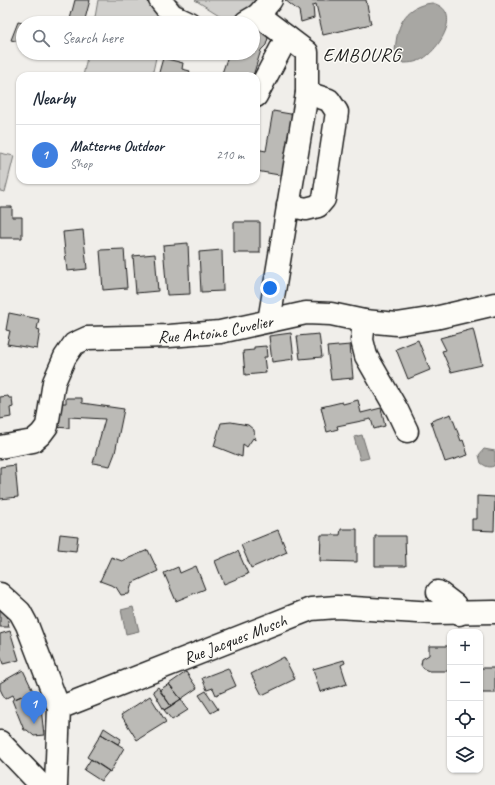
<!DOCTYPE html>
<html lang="en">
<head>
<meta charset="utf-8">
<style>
	:root { --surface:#fff; --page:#f2f2f3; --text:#1f2937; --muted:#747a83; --line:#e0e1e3; --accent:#7c3aed }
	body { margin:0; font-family:Caveat,sans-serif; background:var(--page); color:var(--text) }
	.controls { position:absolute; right:12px; bottom:12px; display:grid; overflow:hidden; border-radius:8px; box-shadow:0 1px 3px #0004 }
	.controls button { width:36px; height:36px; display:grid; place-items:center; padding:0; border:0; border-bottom:1px solid var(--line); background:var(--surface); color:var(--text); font:20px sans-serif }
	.you { position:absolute; left:270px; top:288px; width:14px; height:14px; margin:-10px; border:3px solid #fff; border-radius:50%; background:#1a73e8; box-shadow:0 0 0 6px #1a73e833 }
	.badge { display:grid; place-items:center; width:26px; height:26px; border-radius:50%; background:var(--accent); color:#fff; font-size:13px; font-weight:700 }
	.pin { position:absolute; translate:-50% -33px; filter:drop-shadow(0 1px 2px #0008) }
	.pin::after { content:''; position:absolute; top:21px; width:14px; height:12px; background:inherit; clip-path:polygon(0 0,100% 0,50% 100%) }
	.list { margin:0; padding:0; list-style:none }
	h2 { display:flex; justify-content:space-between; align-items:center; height:52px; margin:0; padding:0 16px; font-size:17px }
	h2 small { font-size:13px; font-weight:400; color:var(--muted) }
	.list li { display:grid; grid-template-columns:26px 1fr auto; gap:12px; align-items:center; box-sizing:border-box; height:60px; padding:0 16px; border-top:1px solid var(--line) }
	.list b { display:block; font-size:15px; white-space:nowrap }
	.list p { margin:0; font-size:13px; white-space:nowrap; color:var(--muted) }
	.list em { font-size:13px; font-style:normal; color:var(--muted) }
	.icon { flex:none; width:22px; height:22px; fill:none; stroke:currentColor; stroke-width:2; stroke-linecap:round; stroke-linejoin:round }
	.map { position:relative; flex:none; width:495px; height:785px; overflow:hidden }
	.search { position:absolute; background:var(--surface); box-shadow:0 1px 3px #0004; left:16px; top:16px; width:244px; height:44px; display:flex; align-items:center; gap:10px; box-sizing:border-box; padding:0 14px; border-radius:22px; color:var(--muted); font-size:15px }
	.panel { position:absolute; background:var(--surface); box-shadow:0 1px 3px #0004; left:16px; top:72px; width:244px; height:112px; border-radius:12px }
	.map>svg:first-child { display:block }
	.green { fill:#d0cfcc; stroke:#767674 }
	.water { fill:#a8a7a3; stroke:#706f6d }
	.building { fill:#bbbab6; stroke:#1c1c1c }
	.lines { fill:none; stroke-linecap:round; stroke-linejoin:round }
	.minor-casing { stroke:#1c1c1c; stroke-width:25 }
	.major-casing { stroke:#1c1c1c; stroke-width:25 }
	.minor { stroke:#fdfcf7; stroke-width:22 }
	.major { stroke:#fdfcf7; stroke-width:22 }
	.labels { text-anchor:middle; stroke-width:3; stroke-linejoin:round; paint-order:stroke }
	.street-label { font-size:17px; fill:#1c1c1c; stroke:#fdfcf7 }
	.quarter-label { font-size:19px; letter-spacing:1px; fill:#1c1c1c; stroke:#fdfcf7 }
</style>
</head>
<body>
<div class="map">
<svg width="495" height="785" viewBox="0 0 495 785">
	<rect width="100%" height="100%" fill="#f0eeea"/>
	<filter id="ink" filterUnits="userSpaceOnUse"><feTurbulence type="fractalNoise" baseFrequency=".025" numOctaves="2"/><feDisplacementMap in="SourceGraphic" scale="8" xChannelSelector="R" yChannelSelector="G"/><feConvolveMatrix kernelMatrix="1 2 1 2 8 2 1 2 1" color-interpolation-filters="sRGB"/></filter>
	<g filter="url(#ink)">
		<!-- green -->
		<path class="green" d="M98,0H176L186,9L173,23H94Z
			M195,0H258L241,17L224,18Z
			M88,53H157L152,76H83Z
			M0,153L14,156L5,192L0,191Z"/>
		<!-- water -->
		<path class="water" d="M432,3C463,10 441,47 424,58C418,62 411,63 403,63L395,54C396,28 403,6 432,3Z
			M362,435L369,458L360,460L354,437Z
			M484,449L495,451V465C490,469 485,466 481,463L479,455Z
			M133,607L139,631L126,634L121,610Z"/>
		<!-- building -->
		<path class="building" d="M75,0H90L84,23H69Z
			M285,0H366L371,24L323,35L316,4L313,5L314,18L301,22L299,11Z
			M18,22L23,23V43L11,40Z
			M256,28L265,32L268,38L266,45L261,50L253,76H221L229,53H253V30Z
			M163,58L183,63L182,69L190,71L188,76H158Z
			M273,111L296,115L285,176L256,171V149L266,151Z
			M0,207H12V217H22V238H0Z
			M234,222H260V253H234Z
			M83,230L87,269L67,271L63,232Z
			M188,243L190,294L167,295L163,245Z
			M124,249L127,288L103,290L100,250Z
			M222,250L223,291L201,292L199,252Z
			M155,254L158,291L136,293L133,256Z
			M9,313L39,319L37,329L40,330L37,349L7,344L10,331L6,330Z
			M473,329L482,365L451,372L442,351L446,350L440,338Z
			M291,333L294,359L272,362L269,336Z
			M319,334L322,357L300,359L297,336Z
			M418,340L430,370L408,379L396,349Z
			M350,345L353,378L331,380L327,347Z
			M266,346L267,357H264L266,373L245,375L243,351L254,350V347Z
			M8,396L9,398H12L13,407L10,408L11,417L0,419V397Z
			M66,398H82V403L124,409L115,453L110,466L93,463L105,419L69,417V428L54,427L55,403H66Z
			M358,400L361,413L381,408L385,426L374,429L371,419L337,426L338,429L327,432L321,407L342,402L343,404Z
			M451,414L461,441L463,440L468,455L445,462L431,421Z
			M231,422L248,425L254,430L255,440L253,438L247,447L243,444L242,457L214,446L221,423Z
			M15,465L18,497L0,499V467Z
			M477,496L495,497L494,531L472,530V519H477Z
			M341,529H357V562L320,561L321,535H340Z
			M278,530L287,552L251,568L241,545Z
			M60,534L78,536L76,551L58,549Z
			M375,536H405L406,566H375Z
			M148,550L158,571L132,583L129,594L121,595L116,587L100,581L111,557L122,561Z
			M238,551L248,574L224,584L215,561Z
			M196,566L205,589L176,601L164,573L178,567L180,573Z
			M0,609L6,610L9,627H0Z
			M10,631L19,660L3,664L0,654V634Z
			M429,646H450V671H429L424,669L421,665L422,659L429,655Z
			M284,657L295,679L262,695L251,674Z
			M344,660L345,663L341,665L347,684L320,692L313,669Z
			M228,668L236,686L216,695L213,688L207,690L202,678Z
			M480,668H495V693H480Z
			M23,670L33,691L15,699L13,695L5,699L0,689V683Z
			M186,672L197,688L181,699L169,684Z
			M169,684L181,699L171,706L159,690Z
			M158,687L171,706L164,710L153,691Z
			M33,691L41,708L44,735L34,736L27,730H24L12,700Z
			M206,691L218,709L211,713L199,695Z
			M150,696L166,722L137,740L121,715Z
			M181,699L188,710L172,720L164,710Z
			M104,728L121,739L118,744L101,734Z
			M101,734L124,748L110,772L87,757Z
			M91,759L109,771L101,781L84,770Z"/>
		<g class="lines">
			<!-- minor casing -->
			<g class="minor-casing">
				<g id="minor">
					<path d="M160,0L172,15L189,23"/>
					<path d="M258,15L307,52V93L269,321"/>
					<path d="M246,22L258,15L271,0"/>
					<path d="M256,96L287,37"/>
					<path d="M288,205L306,209L318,206L324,199L337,112L329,100L307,93"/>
					<path d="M364,321L362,340L366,356L397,410L407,431"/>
					<path id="s1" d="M0,447L33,441L41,434L47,426L54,382L65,357L74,344L87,338L169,336L220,332L306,313L331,314L364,321L397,324L435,318L495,304"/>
					<path d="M438,592L455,605L459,614"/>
					<path d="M0,594L20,612L27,625L59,708"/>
					<path id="s2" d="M56,785L59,708L311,609L337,607L434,613L495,612"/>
				</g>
			</g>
			<!-- major casing -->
			<g class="major-casing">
				<path id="major" d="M0,742L41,785"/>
			</g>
			<!-- minor -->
			<use href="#minor" class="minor"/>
			<!-- major -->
			<use href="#major" class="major"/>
		</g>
	</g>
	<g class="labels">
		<!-- street labels -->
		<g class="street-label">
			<text dy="6" stroke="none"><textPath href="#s1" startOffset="285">Rue Antoine Cuvelier</textPath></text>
			<text dy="6" stroke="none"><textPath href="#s2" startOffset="266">Rue Jacques Musch</textPath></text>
		</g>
		<!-- quarter labels -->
		<g class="quarter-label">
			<text x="362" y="61">EMBOURG</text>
		</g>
	</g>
</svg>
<div class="controls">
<button>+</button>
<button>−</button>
<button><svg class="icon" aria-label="locate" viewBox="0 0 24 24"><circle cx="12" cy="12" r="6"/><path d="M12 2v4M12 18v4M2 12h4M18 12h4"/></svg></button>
<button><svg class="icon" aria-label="layers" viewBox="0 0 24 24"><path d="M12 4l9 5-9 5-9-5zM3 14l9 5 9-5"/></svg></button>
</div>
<div class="you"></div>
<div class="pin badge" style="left:34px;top:724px;background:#3f7fe0">1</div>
<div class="search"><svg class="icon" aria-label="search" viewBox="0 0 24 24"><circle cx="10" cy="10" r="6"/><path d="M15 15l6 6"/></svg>Search here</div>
<section class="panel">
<h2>Nearby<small></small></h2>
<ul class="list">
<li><span class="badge" style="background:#3f7fe0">1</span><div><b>Matterne Outdoor</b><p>Shop</p></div><em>210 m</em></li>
</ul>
</section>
</div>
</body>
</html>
